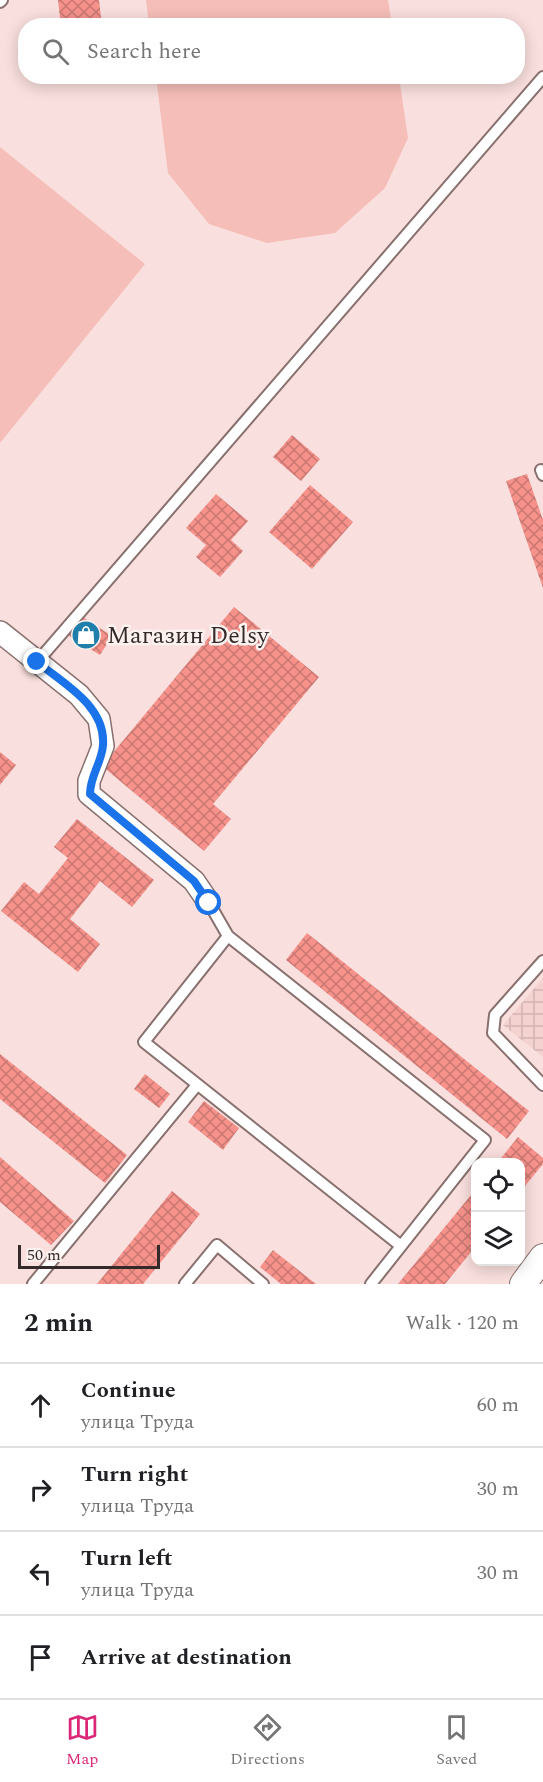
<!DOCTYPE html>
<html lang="en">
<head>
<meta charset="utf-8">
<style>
	:root { --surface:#fff; --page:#f6f6f6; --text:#202124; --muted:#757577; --line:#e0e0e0; --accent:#db2777 }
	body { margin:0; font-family:Spectral,serif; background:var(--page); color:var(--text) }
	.controls { position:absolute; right:18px; bottom:18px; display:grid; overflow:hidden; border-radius:12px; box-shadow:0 3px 15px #0003 }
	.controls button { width:54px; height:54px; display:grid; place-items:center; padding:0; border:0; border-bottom:2px solid var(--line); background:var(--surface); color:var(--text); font:30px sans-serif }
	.scale { position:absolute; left:18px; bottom:15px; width:142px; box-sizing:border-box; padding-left:6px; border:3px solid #342a29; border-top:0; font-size:16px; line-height:21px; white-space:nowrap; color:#342a29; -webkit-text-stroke:4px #fbf1ef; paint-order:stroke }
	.stop { position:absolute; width:18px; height:18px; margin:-14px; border:4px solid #1a73e8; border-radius:50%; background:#fff }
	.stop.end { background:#1a73e8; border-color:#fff; box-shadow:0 2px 6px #0008 }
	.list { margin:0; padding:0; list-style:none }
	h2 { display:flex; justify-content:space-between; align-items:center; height:78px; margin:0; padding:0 24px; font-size:26px }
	h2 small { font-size:20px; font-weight:400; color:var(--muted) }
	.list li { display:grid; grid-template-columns:39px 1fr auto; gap:18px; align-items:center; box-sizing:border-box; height:84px; padding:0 24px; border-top:2px solid var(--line) }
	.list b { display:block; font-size:22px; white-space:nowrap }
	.list p { margin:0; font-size:20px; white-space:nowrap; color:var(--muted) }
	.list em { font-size:20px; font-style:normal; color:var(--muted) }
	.icon { flex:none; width:33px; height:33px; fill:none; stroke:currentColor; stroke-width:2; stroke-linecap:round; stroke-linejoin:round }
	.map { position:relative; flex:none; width:543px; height:1284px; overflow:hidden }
	.search { position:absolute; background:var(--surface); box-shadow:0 3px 15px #0003; left:18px; right:18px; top:18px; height:66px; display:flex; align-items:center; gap:15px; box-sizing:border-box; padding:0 21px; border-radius:24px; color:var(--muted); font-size:22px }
	.sheet { height:414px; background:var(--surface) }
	nav { display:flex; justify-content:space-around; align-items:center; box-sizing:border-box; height:84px; border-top:2px solid var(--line); background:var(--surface); font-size:16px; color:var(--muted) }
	nav a { display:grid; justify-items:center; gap:3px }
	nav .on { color:var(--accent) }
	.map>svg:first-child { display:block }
	.industrial { fill:url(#industrial-grid) }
	.park { fill:#f6beb8 }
	.building { fill:url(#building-cross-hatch) }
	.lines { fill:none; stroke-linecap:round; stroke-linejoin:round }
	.service-casing { stroke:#87706e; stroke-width:14 }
	.minor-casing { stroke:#87706e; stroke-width:24 }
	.tertiary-casing { stroke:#87706e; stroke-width:28 }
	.service { stroke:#fff; stroke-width:10 }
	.minor { stroke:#fff; stroke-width:21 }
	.tertiary { stroke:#fff; stroke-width:26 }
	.route { stroke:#1a73e8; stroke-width:8 }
	.labels { text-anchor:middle; stroke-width:5; stroke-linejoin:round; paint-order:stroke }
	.poi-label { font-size:24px; fill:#342a29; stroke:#fbf1ef; text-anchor:start }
</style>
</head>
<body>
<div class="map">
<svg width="543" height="1284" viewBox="0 0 543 1284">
	<defs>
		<pattern id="industrial-grid" width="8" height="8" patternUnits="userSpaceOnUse" patternTransform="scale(1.5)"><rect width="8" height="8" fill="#f4d2cf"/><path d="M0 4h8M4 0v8" fill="none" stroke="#d2b4b2"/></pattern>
		<pattern id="building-cross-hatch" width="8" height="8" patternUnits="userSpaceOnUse" patternTransform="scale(1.5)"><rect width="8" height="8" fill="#f7928b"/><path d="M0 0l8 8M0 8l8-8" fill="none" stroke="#c97772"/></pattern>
	</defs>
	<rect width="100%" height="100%" fill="#f9dfdd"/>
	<!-- industrial -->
	<path class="industrial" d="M543,978V1057L503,1025Z"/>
	<!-- park -->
	<path class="park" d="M146,0H388L392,25H149Z
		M156,77H399L408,138L385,188L335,233L267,243L209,224L168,173Z
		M0,147L145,264L0,443Z"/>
	<!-- building -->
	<path class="building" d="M58,0H99L102,26H61Z
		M292,435L320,459L301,481L273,457Z
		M527,474L543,520V588L506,481Z
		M310,485L353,522L312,569L269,532Z
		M216,494L248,521L231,540L243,551L220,577L196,557L206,545L186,528Z
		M234,607L319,677L213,804L231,819L204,851L102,766Z
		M78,614L112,636L100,655L66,634Z
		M0,752L16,765L0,785Z
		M77,819L154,880L132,907L100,881L70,919L100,944L78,972L1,911L24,882L39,894L68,858L54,847Z
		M307,933L529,1111L507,1139L286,960Z
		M0,1054L127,1155L105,1183L0,1099Z
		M145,1074L170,1094L159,1108L134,1089Z
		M204,1101L239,1128L223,1150L188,1122Z
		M518,1137L543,1158V1164L520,1192V1162H498Z
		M0,1157L74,1221L51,1245L0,1202Z
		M476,1189V1246L445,1284H398Z
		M172,1191L200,1214L143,1284H97Z
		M273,1250L316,1284H281L260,1267Z"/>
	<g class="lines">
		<!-- service casing -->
		<g class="service-casing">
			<path id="service" d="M0,2L2,0
				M541,470L543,475
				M37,662L543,77
				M209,903L228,936L144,1042L401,1246
				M228,936L485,1140L371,1284
				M543,961L495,1015L493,1033L543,1085
				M33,1284L197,1085
				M185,1284L217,1245L263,1284"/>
		</g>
		<!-- minor casing -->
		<g class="minor-casing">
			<path id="minor" d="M0,632L79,695L99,719L103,746L89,781V794L194,881L209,903"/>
		</g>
		<!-- tertiary casing -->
		<g class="tertiary-casing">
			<path id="tertiary" d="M523,1284L543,1257"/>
		</g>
		<!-- service -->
		<use href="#service" class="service"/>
		<!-- minor -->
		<use href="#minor" class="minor"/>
		<!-- tertiary -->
		<use href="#tertiary" class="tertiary"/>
	</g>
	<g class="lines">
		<!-- route -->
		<path class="route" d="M37,662C63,683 106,706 103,745C102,762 90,776 90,794L194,881L209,903"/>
	</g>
	<!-- icons -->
	<defs>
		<g id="shop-disc" transform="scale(1.5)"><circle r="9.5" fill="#1f7eaa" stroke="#fbf1ef"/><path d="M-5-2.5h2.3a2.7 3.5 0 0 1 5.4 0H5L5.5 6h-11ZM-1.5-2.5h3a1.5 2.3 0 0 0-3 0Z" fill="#fff"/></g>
	</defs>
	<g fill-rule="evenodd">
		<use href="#shop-disc" x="86" y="635"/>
	</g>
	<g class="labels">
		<!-- poi labels -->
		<g class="poi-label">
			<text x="107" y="643">Магазин Delsy</text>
		</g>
	</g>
</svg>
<div class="controls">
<button><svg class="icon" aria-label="locate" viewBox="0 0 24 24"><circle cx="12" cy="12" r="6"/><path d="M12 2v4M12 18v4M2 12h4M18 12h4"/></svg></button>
<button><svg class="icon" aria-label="layers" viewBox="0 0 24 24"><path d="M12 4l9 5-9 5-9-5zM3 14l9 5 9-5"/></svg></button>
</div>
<div class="scale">50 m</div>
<div class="stop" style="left:209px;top:903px"></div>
<div class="stop end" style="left:37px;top:662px"></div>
<div class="search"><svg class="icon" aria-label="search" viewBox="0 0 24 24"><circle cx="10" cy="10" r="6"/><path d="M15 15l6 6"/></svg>Search here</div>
</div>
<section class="sheet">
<h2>2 min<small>Walk · 120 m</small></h2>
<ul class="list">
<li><svg class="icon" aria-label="ahead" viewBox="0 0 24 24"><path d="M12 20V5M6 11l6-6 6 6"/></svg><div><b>Continue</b><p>улица Труда</p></div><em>60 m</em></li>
<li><svg class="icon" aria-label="right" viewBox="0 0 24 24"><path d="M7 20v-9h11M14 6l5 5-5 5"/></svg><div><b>Turn right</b><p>улица Труда</p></div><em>30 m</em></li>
<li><svg class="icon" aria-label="left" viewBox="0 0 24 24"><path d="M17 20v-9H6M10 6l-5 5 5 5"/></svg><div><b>Turn left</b><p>улица Труда</p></div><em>30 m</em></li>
<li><svg class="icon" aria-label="arrive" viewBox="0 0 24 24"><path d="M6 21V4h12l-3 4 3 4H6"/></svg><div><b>Arrive at destination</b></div></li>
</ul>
</section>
<nav>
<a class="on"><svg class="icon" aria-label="map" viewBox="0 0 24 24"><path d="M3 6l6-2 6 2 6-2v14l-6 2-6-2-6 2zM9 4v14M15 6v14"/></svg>Map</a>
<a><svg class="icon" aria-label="directions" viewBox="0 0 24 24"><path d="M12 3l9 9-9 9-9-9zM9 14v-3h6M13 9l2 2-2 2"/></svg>Directions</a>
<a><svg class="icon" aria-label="saved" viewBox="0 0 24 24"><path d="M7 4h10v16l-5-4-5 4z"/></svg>Saved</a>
</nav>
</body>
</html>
